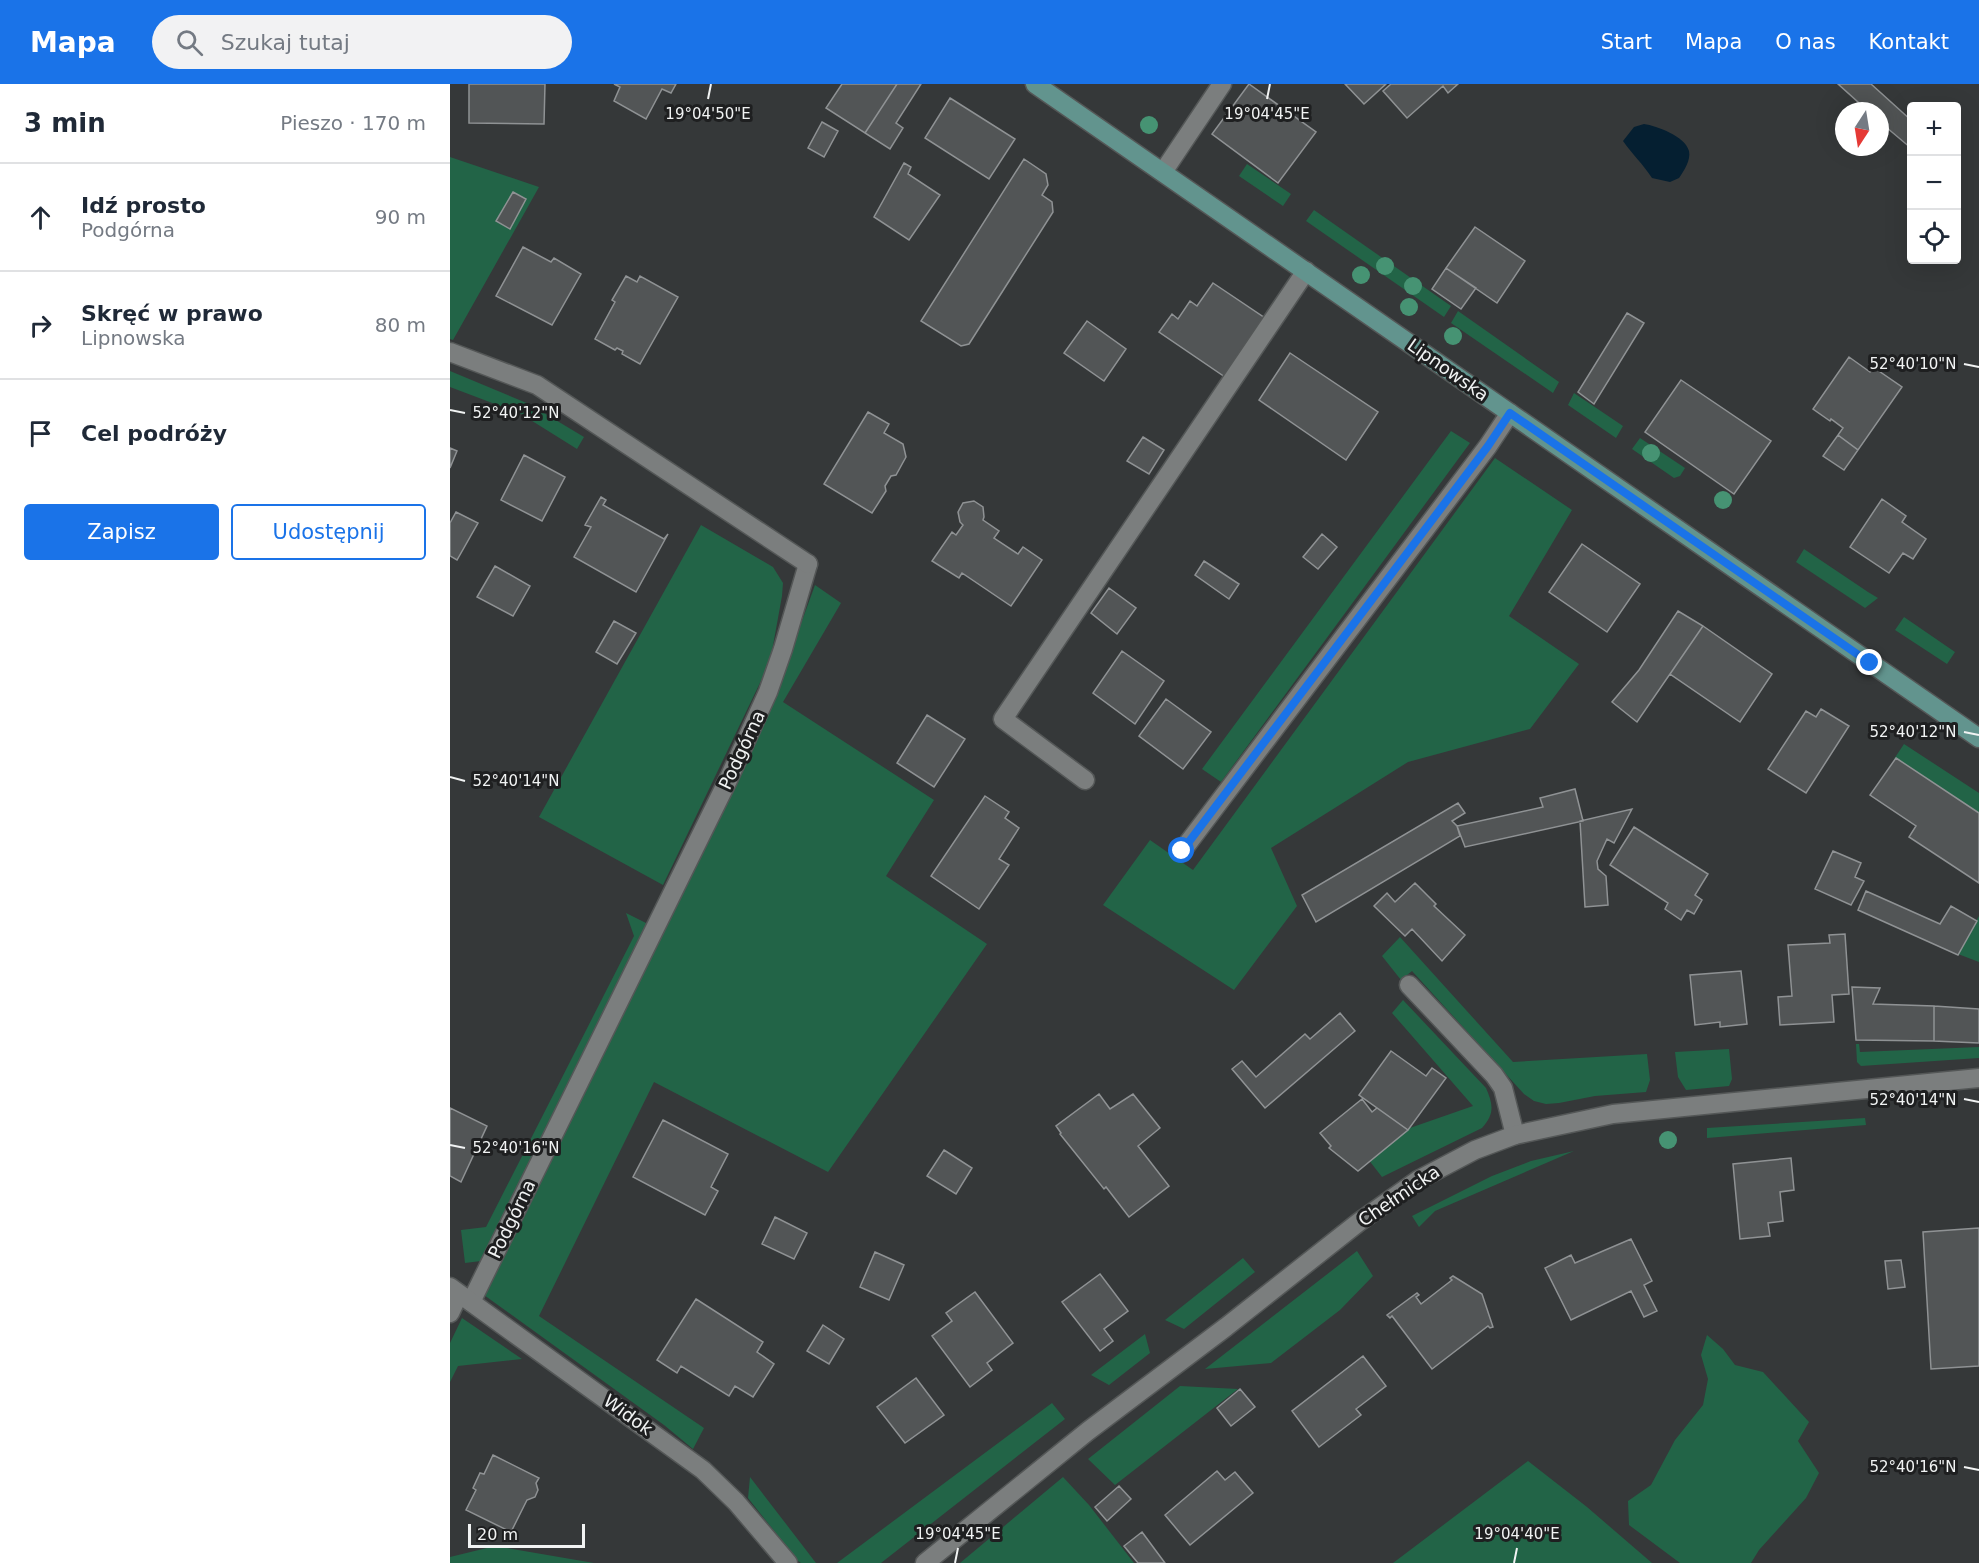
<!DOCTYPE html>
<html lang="pl">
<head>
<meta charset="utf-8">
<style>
	:root { --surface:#fff; --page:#f2f2f3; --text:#1f2937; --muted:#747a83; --line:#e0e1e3; --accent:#1a73e8 }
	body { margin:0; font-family:"DejaVu Sans",sans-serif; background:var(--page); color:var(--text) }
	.controls { position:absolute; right:18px; top:18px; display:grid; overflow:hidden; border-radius:6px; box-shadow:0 6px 24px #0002 }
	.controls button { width:54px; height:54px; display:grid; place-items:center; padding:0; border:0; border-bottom:2px solid var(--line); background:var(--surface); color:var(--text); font:30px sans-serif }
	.compass { position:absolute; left:1385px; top:18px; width:54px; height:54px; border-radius:50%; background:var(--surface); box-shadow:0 6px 24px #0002; rotate:192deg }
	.scale { position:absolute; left:18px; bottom:15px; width:117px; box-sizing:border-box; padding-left:6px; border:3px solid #f1f3f3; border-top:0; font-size:16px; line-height:21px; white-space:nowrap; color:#f1f3f3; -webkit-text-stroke:4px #1e1f20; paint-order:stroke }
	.stop { position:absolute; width:18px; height:18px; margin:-14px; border:4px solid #1a73e8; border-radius:50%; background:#fff }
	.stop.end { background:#1a73e8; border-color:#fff; box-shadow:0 2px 6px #0008 }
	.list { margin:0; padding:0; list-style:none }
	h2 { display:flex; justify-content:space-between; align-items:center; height:78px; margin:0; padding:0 24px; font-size:26px }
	h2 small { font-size:20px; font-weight:400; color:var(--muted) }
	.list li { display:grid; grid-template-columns:39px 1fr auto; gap:18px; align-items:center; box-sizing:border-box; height:108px; padding:0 24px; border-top:2px solid var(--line) }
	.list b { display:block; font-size:22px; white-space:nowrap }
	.list p { margin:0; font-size:20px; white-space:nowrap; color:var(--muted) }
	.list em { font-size:20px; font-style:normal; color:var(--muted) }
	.actions { display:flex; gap:12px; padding:18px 24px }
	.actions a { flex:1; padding:14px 0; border:2px solid var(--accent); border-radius:6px; text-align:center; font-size:21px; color:var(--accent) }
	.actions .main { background:var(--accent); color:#fff }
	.icon { flex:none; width:33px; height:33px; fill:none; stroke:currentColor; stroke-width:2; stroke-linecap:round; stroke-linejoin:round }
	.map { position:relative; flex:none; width:1529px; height:1479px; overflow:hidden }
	header { display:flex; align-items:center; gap:36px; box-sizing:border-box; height:84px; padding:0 30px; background:var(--accent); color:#fff }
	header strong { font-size:28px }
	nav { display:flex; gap:33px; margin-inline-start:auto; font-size:21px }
	.search { width:420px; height:54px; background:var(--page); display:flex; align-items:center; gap:15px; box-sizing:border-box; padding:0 21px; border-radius:33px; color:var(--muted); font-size:22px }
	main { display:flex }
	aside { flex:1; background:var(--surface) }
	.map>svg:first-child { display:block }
	.green { fill:#226447 }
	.water { fill:#051f31 }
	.building { fill:#525556; stroke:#8f9294; stroke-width:1.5 }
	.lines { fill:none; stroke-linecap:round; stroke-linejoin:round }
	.lane-casing { stroke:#545757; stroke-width:21 }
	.street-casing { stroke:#545757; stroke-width:21 }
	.secondary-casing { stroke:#545757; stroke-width:21 }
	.lane { stroke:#7b7e7e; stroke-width:18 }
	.street { stroke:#7b7e7e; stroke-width:18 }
	.secondary { stroke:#62948e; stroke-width:18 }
	.tree { fill:#469373 }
	.route { stroke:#1a73e8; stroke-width:8 }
	.ticks { fill:none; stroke:#f1f3f3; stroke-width:2 }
	.labels { text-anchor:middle; stroke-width:6; stroke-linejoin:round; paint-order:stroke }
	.street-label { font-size:18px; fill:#f1f3f3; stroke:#1e1f20 }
	.ticks-label { font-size:15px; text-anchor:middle; fill:#f1f3f3; stroke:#1e1f20; stroke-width:6; stroke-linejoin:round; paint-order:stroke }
</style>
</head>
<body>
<header>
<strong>Mapa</strong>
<div class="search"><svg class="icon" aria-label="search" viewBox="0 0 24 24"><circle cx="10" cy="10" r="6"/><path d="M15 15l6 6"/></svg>Szukaj tutaj</div>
<nav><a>Start</a><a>Mapa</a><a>O nas</a><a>Kontakt</a></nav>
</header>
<main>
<aside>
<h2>3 min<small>Pieszo · 170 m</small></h2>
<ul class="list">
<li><svg class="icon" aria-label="ahead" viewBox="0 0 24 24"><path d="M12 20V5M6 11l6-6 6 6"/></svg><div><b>Idź prosto</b><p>Podgórna</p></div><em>90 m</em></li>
<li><svg class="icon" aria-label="right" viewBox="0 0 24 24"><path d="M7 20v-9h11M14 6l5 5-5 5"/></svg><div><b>Skręć w prawo</b><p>Lipnowska</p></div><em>80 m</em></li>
<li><svg class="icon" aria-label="arrive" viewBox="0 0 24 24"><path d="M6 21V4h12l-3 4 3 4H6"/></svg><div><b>Cel podróży</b></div></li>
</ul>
<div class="actions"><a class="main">Zapisz</a><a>Udostępnij</a></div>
</aside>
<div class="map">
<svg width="1529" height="1479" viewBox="0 0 1529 1479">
	<rect width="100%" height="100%" fill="#353839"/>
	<!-- green -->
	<path class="green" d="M0,73L89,103L3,256L0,255Z
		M797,80L841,110L833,122L789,92Z
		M864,126L1001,222L994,233L856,137Z
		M1008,227L1109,298L1103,309L1001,239Z
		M0,287L79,320L134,353L127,365L71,330L0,303Z
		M1124,309L1173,342L1166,354L1118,321Z
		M1001,347L1020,359L771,698L752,685Z
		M1190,354L1235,384L1230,392L1224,394L1182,365Z
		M1045,374L1122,426L1059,532L1129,580L1080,645L958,678L821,764L847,822L784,906L653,821L700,756L743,786Z
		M251,441L323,483L333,499L332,512L320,578L213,801L89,733Z
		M1354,465L1418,508L1428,514L1415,524L1346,478Z
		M365,501L391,519L333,618L484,716L436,792L537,860L378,1088L204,998L89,1232L254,1344L243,1365L214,1341L34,1211L324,614Z
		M1454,533L1505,568L1497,580L1445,546Z
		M1454,660L1529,709V731L1444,675Z
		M176,829L198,840L31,1177L15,1179L11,1146L36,1143L184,852Z
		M1529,832V878L1508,870Z
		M950,853L1063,978L1197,970L1200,996L1196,1008L1145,1012L1109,1019L1096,1020L1084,1017L1074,1010L962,887L951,896L932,872Z
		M953,916L1036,1004C1043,1020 1045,1030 1032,1044L932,1093L918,1075L957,1045L1023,1022L942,929Z
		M1406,960H1409L1410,968L1529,963V974L1411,982L1407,978Z
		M1279,965L1282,995L1279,1002L1236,1006L1228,993L1225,968Z
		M1415,1034L1416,1041L1257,1054V1044Z
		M1124,1067L985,1127L969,1143L962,1132L1042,1092L1081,1077Z
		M907,1167L923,1192L890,1226L821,1279L755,1285Z
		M793,1174L805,1188L734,1245L715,1236Z
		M12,1234L72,1275L8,1282L0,1298V1259Z
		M695,1250L700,1269L659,1301L641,1291Z
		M1257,1251L1273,1265L1285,1281L1313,1288L1359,1338L1348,1357L1369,1389L1356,1414L1309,1466L1301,1479H1230L1179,1441L1178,1417L1201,1401L1225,1356L1253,1321L1258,1295L1251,1271Z
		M730,1302L788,1305L665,1401L638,1375Z
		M602,1319L615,1335L431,1479H387Z
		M1078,1377L1137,1423L1202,1479H943Z
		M300,1393L366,1479H351L348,1477L298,1414Z
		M613,1393L639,1421L684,1479H510Z
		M45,1462L144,1479H0V1473Z"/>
	<!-- water -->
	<path class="water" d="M1194,40C1207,42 1235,52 1239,67C1241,76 1234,87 1229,94L1220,98L1202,94C1193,80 1182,70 1173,57L1184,43Z"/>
	<!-- building -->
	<path class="building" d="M19,0H95L94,40L19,39Z
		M164,0H226L221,9L212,5L196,35L164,17L170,3Z
		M392,0H447L415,49L376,24Z
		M447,0H471L446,39L453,44L440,65L415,49Z
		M799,0L866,48L828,99L762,50Z
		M895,0H936L914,20Z
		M941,0H1008L998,9L993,2L957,34L933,7Z
		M1388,0H1421L1462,37V65L1430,38V27H1418Z
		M500,14L565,55L539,95L475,54Z
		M372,38L388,47L374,73L358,64Z
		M574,75L596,90L598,101L592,111L602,118L603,128L519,260L511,262L471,237Z
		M454,79L461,83L458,90L490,111L459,156L424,133Z
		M63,108L76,115L60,145L46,137Z
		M1025,143L1075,177L1047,219L996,184Z
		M73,163L101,178L104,174L131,190L102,241L46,212Z
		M996,184L1026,204L1011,225L982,205Z
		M176,192L187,198L190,192L228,213L190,280L172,270L173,267L167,264L165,266L145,255L165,218L162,216Z
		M763,199L815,234L775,293L709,248L722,230L728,235L740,217L747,222Z
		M1177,229L1194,239L1144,320L1128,308Z
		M637,237L676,265L654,297L614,269Z
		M840,269L928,328L896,376L809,316Z
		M1399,273L1420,288L1423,283L1452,303L1408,366L1388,351L1393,344L1381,335L1380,337L1363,325Z
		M1231,296L1321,357L1284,410L1195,348Z
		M418,328L439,340L434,349L453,360L456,373L446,391L441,392L435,402L436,407L422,429L374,400Z
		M1388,351L1408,366L1394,386L1373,372Z
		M693,353L714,366L699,390L677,377Z
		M0,364L7,367L0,384Z
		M74,371L115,393L92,437L51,416Z
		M151,413L156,416L153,421L214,455L218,450L186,508L124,473L141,443L135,441Z
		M1432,415L1456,432L1452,438L1476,455L1463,475L1453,469L1439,489L1400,463Z
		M524,417L533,423L534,433L533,436L549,447L544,454L568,470L573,463L592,476L561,522L512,489L509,494L482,477L502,448L506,451L513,441L510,438L508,428L513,419Z
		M6,428L28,439L7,476L0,472V439Z
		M872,450L887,463L868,485L853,473Z
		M1132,460L1190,500L1157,548L1099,508Z
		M754,477L789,500L779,515L745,491Z
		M45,482L80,502L63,532L27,513Z
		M659,504L686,524L667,550L641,529Z
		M1228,527L1253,542L1187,638L1162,618L1189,586Z
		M164,537L186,549L167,580L146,568Z
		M1253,542L1322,590L1290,638L1220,590Z
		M672,567L714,597L685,640L643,609Z
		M716,615L761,648L733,685L689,652Z
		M1371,625L1399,642L1356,709L1318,685L1356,627L1366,633Z
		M477,631L515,655L484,703L447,679Z
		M1446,674L1529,729V799L1459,753L1466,742L1420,711Z
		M1125,705L1133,737L1015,763L1007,742L1093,723L1090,714Z
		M535,712L559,728L555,734L569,744L549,775L559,781L529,825L481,792Z
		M1008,719L1015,729L1002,737L1007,742L1010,752L866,838L852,811Z
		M1182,725L1164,759L1157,755L1147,777L1148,785L1156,792L1158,821L1135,823L1130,737Z
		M1184,743L1258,790L1245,811L1252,816L1244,830L1237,826L1231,836L1215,825L1218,819L1160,781Z
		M1383,767L1411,779L1405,793L1414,797L1401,821L1365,805Z
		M965,799L986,820L984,822L1015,851L992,877L962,845L955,852L924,822L937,809L945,818Z
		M1416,807L1490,840L1501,822L1527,837L1508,871L1408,826Z
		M1395,850L1399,910L1382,911L1384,938L1330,941L1328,913L1342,912L1338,861L1380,859L1379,851Z
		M1291,887L1297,940L1270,943V938L1245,941L1240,891Z
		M1402,903L1430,904L1423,920L1484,922V957L1406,956Z
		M1484,922L1529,925V959L1484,957Z
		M890,929L905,947L815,1024L782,985L792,977L806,993L855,950L860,955Z
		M941,967L976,992L982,984L996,994L958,1046L909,1011Z
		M649,1010L660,1025L683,1010L710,1044L688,1062L719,1102L679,1133L656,1103L654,1105L610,1050L611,1049L606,1042Z
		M912,1015L922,1028L927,1024L958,1046L908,1087L879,1064L881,1062L870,1049Z
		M0,1024L37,1042L11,1098L0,1092Z
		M213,1036L278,1070L261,1103L268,1107L255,1131L183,1093Z
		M494,1066L522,1084L506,1110L477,1092Z
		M1341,1074L1344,1106L1330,1108L1333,1137L1318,1139L1320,1152L1290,1155L1283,1080Z
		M325,1133L357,1149L344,1175L312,1160Z
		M1529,1144V1282L1481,1285L1473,1148Z
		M1181,1155L1202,1197L1194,1201L1207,1227L1194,1233L1181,1207L1121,1236L1095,1184L1121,1171L1125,1179Z
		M425,1168L454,1181L439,1216L410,1203Z
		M1451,1176L1455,1203L1438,1205L1435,1177Z
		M650,1190L678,1227L654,1245L663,1257L650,1267L612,1218Z
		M1003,1192L1032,1210L1043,1243L1040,1244L1038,1242L982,1285L942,1232L940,1234L937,1231L967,1209L969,1211L966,1213L971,1220L1002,1196L1000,1194Z
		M525,1208L563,1259L537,1279L542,1286L520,1303L482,1252L502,1237L496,1229Z
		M246,1215L313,1258L307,1268L324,1280L303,1313L285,1302L279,1312L231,1282L227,1289L207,1276Z
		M373,1241L394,1255L379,1280L357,1267Z
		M913,1272L936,1302L906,1325L911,1331L869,1363L842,1327Z
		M466,1294L494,1331L455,1359L427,1323Z
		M790,1305L805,1323L781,1342L767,1324Z
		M43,1371L89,1394L86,1399L88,1406L85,1413L77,1416L61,1448L16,1426L26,1406L23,1404L30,1389L34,1390Z
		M767,1387L775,1396L785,1388L803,1409L740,1461L715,1431Z
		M669,1402L681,1415L657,1437L645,1423Z
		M692,1448L715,1479H688L674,1462Z"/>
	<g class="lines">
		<!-- lane casing -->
		<g class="lane-casing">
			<path id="lane" d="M635,696L553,635L856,187
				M732,767L1038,362L1060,329
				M959,901L1044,991L1053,1004L1065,1051
				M21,1218L278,696L318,608L333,565L358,480"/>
		</g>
		<!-- street casing -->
		<g class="street-casing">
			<path id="street" d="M713,88L772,0
				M0,268L87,301L358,480
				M0,1203L253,1386L286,1418L338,1479
				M0,1229L9,1210
				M475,1479L638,1347L776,1243L909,1138L968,1096L1025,1066L1065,1051L1163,1030L1529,994"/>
		</g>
		<!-- secondary casing -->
		<g class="secondary-casing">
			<path id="secondary" d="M585,0L1529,654"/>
		</g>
		<!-- lane -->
		<use href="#lane" class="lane"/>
		<!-- street -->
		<use href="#street" class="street"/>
		<!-- secondary -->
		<use href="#secondary" class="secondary"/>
	</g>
	<!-- trees -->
	<g class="tree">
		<circle cx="699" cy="41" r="9"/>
		<circle cx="935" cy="182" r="9"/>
		<circle cx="911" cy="191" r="9"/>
		<circle cx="963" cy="202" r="9"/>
		<circle cx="959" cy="223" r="9"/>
		<circle cx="1003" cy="252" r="9"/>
		<circle cx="1201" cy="369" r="9"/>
		<circle cx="1273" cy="416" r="9"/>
		<circle cx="1218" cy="1056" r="9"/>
	</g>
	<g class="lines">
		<!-- route -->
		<path class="route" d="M732,767L1038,362L1060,329L1420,579"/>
	</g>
	<!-- ticks -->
	<path class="ticks" d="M258,15L261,0M817,15L820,0M1514,280L1529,283M0,326L15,329M1514,648L1529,651M0,693L15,697M1514,1015L1529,1018M0,1061L15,1064M1514,1383L1529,1386M505,1479L508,1464M1064,1479L1067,1464"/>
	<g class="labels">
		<!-- street labels -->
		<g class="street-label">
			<text transform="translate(998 286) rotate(35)" y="6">Lipnowska</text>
			<text transform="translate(292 666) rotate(-65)" y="6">Podgórna</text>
			<text transform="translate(949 1112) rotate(-34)" y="6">Chełmicka</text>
			<text transform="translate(62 1135) rotate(-64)" y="6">Podgórna</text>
			<text transform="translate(178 1331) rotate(36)" y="6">Widok</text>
		</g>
	</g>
	<g class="ticks-label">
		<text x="258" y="35">19°04'50"E</text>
		<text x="817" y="35">19°04'45"E</text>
		<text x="1463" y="285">52°40'10"N</text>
		<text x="66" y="334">52°40'12"N</text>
		<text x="1463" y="653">52°40'12"N</text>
		<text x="66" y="702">52°40'14"N</text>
		<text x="1463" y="1021">52°40'14"N</text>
		<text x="66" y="1069">52°40'16"N</text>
		<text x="1463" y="1388">52°40'16"N</text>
		<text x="508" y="1455">19°04'45"E</text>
		<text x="1067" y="1455">19°04'40"E</text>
	</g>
</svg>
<div class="controls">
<button>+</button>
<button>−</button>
<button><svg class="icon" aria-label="locate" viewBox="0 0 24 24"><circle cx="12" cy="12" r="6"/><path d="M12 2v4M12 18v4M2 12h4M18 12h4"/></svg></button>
</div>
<svg class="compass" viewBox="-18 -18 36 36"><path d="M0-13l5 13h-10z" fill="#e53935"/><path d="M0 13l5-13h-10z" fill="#747a83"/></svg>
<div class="scale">20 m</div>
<div class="stop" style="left:732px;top:767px"></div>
<div class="stop end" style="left:1420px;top:579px"></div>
</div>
</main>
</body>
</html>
